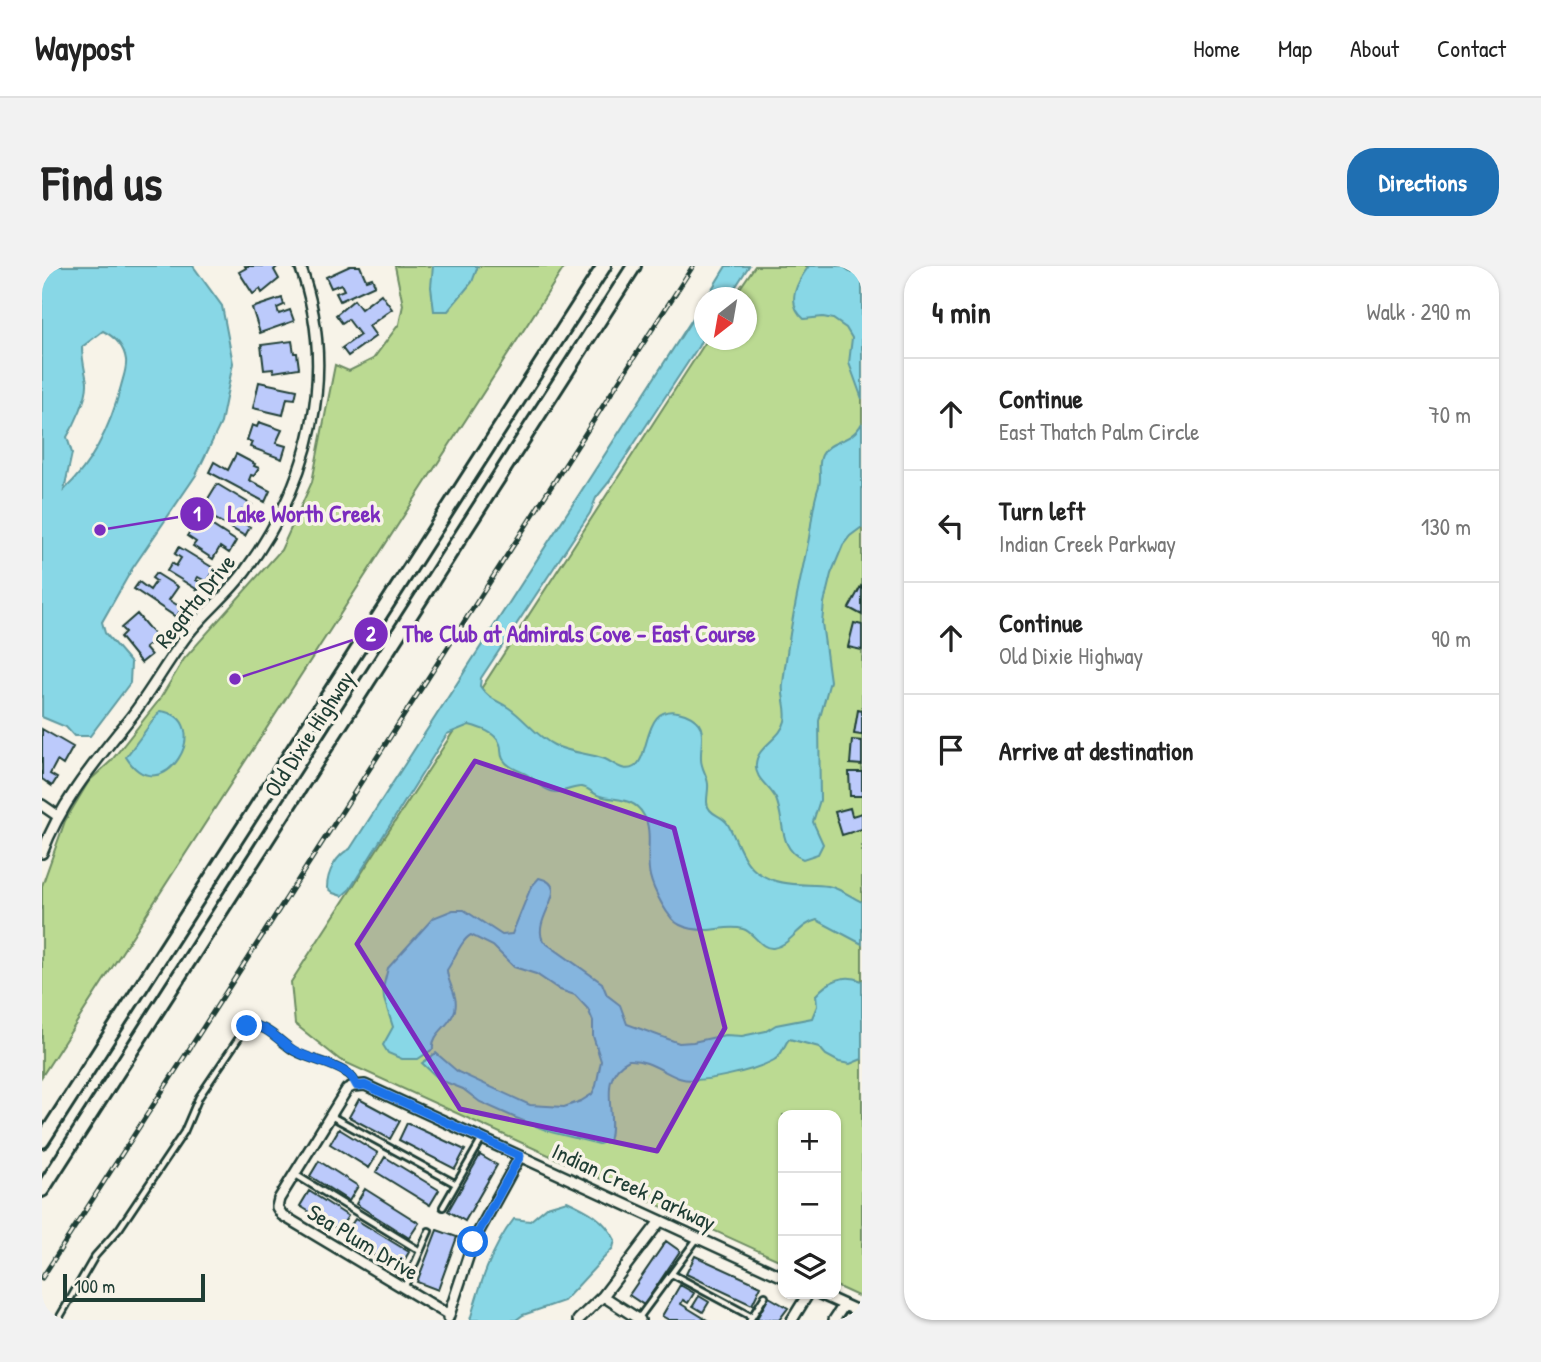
<!DOCTYPE html>
<html lang="en">
<head>
<meta charset="utf-8">
<style>
	:root { --surface:#fff; --page:#f2f2f2; --text:#222; --muted:#767676; --line:#e0e0e0; --accent:#1f6fb2 }
	body { margin:0; font-family:"Patrick Hand",sans-serif; background:var(--page); color:var(--text) }
	.controls { position:absolute; right:21px; bottom:21px; display:grid; overflow:hidden; border-radius:14px; box-shadow:0 2px 5px #0004 }
	.controls button { width:63px; height:63px; display:grid; place-items:center; padding:0; border:0; border-bottom:2px solid var(--line); background:var(--surface); color:var(--text); font:35px sans-serif }
	.compass { position:absolute; left:652px; top:21px; width:63px; height:63px; border-radius:50%; background:var(--surface); box-shadow:0 2px 5px #0004; rotate:211deg }
	.scale { position:absolute; left:21px; bottom:18px; width:142px; box-sizing:border-box; padding-left:7px; border:4px solid #1f3d34; border-top:0; font-size:19px; line-height:24px; white-space:nowrap; color:#1f3d34; -webkit-text-stroke:5px #f7f3e8; paint-order:stroke }
	.stop { position:absolute; width:21px; height:21px; margin:-16px; border:5px solid #1a73e8; border-radius:50%; background:#fff }
	.stop.end { background:#1a73e8; border-color:#fff; box-shadow:0 2px 7px #0008 }
	.list { margin:0; padding:0; list-style:none }
	h2 { display:flex; justify-content:space-between; align-items:center; height:91px; margin:0; padding:0 28px; font-size:30px }
	h2 small { font-size:23px; font-weight:400; color:var(--muted) }
	.list li { display:grid; grid-template-columns:46px 1fr auto; gap:21px; align-items:center; box-sizing:border-box; height:112px; padding:0 28px; border-top:2px solid var(--line) }
	.list b { display:block; font-size:26px; white-space:nowrap }
	.list p { margin:0; font-size:23px; white-space:nowrap; color:var(--muted) }
	.list em { font-size:23px; font-style:normal; color:var(--muted) }
	.icon { flex:none; width:38px; height:38px; fill:none; stroke:currentColor; stroke-width:2; stroke-linecap:round; stroke-linejoin:round }
	.map { position:relative; flex:none; width:820px; height:1054px; overflow:hidden; border-radius:28px }
	header { display:flex; align-items:center; gap:42px; box-sizing:border-box; height:98px; padding:0 35px; background:var(--surface); border-bottom:2px solid var(--line) }
	header strong { font-size:33px }
	nav { display:flex; gap:38px; margin-inline-start:auto; font-size:24px }
	.intro { display:flex; align-items:center; justify-content:space-between; box-sizing:border-box; height:168px; padding:0 42px }
	h1 { margin:0; font-size:49px }
	.button { padding:18px 32px; border-radius:28px; background:var(--accent); color:#fff; font-size:24px; font-weight:700 }
	main { display:flex; gap:42px; padding:0 42px }
	aside { flex:1; background:var(--surface); border-radius:28px; box-shadow:0 2px 5px #0004 }
	.map>svg:first-child { display:block }
	.green { fill:#bbda92; stroke:#6d8c63; stroke-width:2 }
	.water { fill:#88d7e6; stroke:#5e999f; stroke-width:2; fill-rule:evenodd }
	.building { fill:#bccafb; stroke:#1f3d34; stroke-width:2 }
	.lines { fill:none; stroke-linecap:round; stroke-linejoin:round }
	.service-casing { stroke:#1f3d34; stroke-width:10 }
	.minor-casing { stroke:#1f3d34; stroke-width:14 }
	.secondary-casing { stroke:#1f3d34; stroke-width:18 }
	.service { stroke:#f7f3e8; stroke-width:4.5 }
	.minor { stroke:#f7f3e8; stroke-width:9 }
	.secondary { stroke:#f7f3e8; stroke-width:12 }
	.rail-casing { stroke:#1f3d34; stroke-width:5 }
	.rail { stroke:#f7f3e8; stroke-width:2.5; stroke-dasharray:8; stroke-linecap:butt }
	.route { stroke:#1a73e8; stroke-width:9 }
	.marked { fill:#7b2cbf; fill-opacity:0.2; stroke:#7b2cbf; stroke-width:5; stroke-linejoin:round }
	.labels { text-anchor:middle; stroke-width:7; stroke-linejoin:round; paint-order:stroke }
	.street-label { font-size:23px; fill:#1f3d34; stroke:#f7f3e8 }
	.leader { fill:none; stroke:#7b2cbf; stroke-width:2.5 }
	.callout-dot { fill:#7b2cbf; stroke:#f7f3e8; stroke-width:2.5 }
	.mark-label { font-size:21px; text-anchor:middle; font-weight:bold; fill:#fff }
	.callout-label { font-size:24px; text-anchor:middle; font-weight:bold; fill:#7b2cbf; stroke:#f7f3e8; stroke-width:7; stroke-linejoin:round; paint-order:stroke }
</style>
</head>
<body>
<header>
<strong>Waypost</strong>
<nav><a>Home</a><a>Map</a><a>About</a><a>Contact</a></nav>
</header>
<div class="intro"><h1>Find us</h1><a class="button">Directions</a></div>
<main>
<div class="map">
<svg width="820" height="1054" viewBox="0 0 820 1054">
	<rect width="100%" height="100%" fill="#f7f3e8"/>
	<filter id="ink" filterUnits="userSpaceOnUse"><feTurbulence type="fractalNoise" baseFrequency=".0143" numOctaves="2"/><feDisplacementMap in="SourceGraphic" scale="14" xChannelSelector="R" yChannelSelector="G"/><feConvolveMatrix kernelMatrix="1 2 1 2 8 2 1 2 1" color-interpolation-filters="sRGB"/></filter>
	<g filter="url(#ink)">
		<!-- green -->
		<path class="green" d="M353,0H523L0,810V620L23,555L47,515L69,495L118,433L142,393L239,284L270,216L293,99L307,105L331,93L357,58L361,39Z
			M713,0H820V1032L794,1020V849H741V996L298,794L253,758L249,716L665,74H704V32L692,31Z"/>
		<!-- water -->
		<path class="water" d="M0,0H151L180,40L191,97L179,157L154,209L90,303L60,356L63,367L89,397L88,417L48,470H32L24,461L0,451ZM61,65C73,71 82,80 84,94C85,102 81,112 79,120C69,158 51,197 22,224L30,187L25,171C33,158 46,131 45,116C43,104 40,94 40,81Z
			M391,0H436L430,16L406,45H392L389,21Z
			M684,0H707L687,31H665Z
			M767,0H801L810,7L820,5V133L807,97L810,72L804,62L791,53L781,51L762,53C743,37 755,16 767,0Z
			M662,35V69L656,81L567,216L554,232L548,247L439,412L438,420C446,433 455,434 467,442C483,453 494,470 512,479C528,487 546,487 563,493C572,497 582,507 592,501C610,491 599,432 643,448C668,458 658,474 659,493C659,502 665,509 666,518C667,526 662,538 668,544C673,550 680,550 685,557C695,573 699,594 715,606C737,622 763,617 786,620C797,622 810,631 820,636V678L775,654C757,658 748,680 731,682C718,683 712,666 701,663C689,659 676,664 664,664C655,664 646,663 638,659C626,654 611,623 608,610C603,590 612,565 601,548C591,531 574,535 558,530C551,528 547,522 540,521C529,520 520,529 509,525C500,523 495,515 487,510C478,504 467,503 461,493C458,488 460,483 458,478C453,466 438,462 427,459L405,468L308,623L300,630L291,627L285,622C285,607 294,589 308,583Z
			M820,157V261L808,270L801,279L789,308L782,337L780,357L788,415L777,455L778,534L771,556L781,578L776,588L761,593C736,583 743,554 734,533C729,521 712,513 714,498C715,480 739,473 743,455C746,443 739,431 741,418C746,371 756,324 766,277C770,258 770,239 777,220C780,210 775,199 780,189C788,173 809,178 820,157Z
			M118,445C177,452 120,549 84,491Z
			M497,612C532,620 489,652 501,675L560,717L565,729L578,739L585,758L637,777L651,776L683,769L700,770L724,765L734,759L770,752L775,740L774,729C786,715 803,707 820,715V793L808,798L797,796L784,789L777,781L747,773C741,780 741,789 732,794C714,804 657,819 637,812C621,806 605,793 587,794C553,811 576,848 567,875L557,878L509,866L474,852L438,836L421,823L398,814L380,797L394,787L416,806L488,839L522,841L539,835L550,828L554,820L559,795L551,770V755L546,743L533,729L518,724L494,708L472,701L451,680L429,669C419,674 412,694 405,704C405,717 417,729 413,744C409,760 389,767 391,783L376,793H360L346,787L341,779L351,761L342,733L341,722L346,702L391,652L411,644H422L460,669L470,668L489,621Z
			M525,935C545,944 563,953 573,974L571,982L522,1035L481,1049L474,1054H428C438,1019 449,982 472,953L488,955L505,941Z"/>
		<!-- building -->
		<path class="building" d="M203,0H236L232,4L237,13L220,27L218,23L211,28L197,6L204,2Z
			M308,0H318L324,14L330,12L333,19L298,35L294,27L302,24L299,18L289,22L284,11Z
			M339,28L350,43L327,60L334,70L306,90L300,82L318,69L306,53L300,57L294,49L312,34L319,43Z
			M240,32L242,39L235,42L237,48L248,44L252,55L218,67L210,42Z
			M250,75L252,87H255L257,102L232,106L231,103L222,104L219,79Z
			M217,116L255,124L253,133L245,132L241,149L211,142Z
			M217,156L240,164L234,177L244,180L240,193L208,181L210,176L205,174L210,159L215,161Z
			M194,188L213,198L212,200L217,202L212,210L209,209L207,214L228,225L223,236L167,206L172,196L186,204Z
			M175,218L210,239L205,246L200,244L198,248L202,251L199,256L208,261L203,270L153,241L158,233L164,236Z
			M154,257L163,262L166,257L194,275L187,287L178,281L171,293L151,280L154,276L145,270Z
			M137,281L173,303L165,316L156,311L154,314L160,317L156,324L125,305L130,297L134,300L139,292L133,288Z
			M114,307L136,321L127,334L140,342L134,351L92,323L97,316L108,324L114,315L110,312Z
			M819,320L820,321V349L807,342Z
			M95,348L115,372L103,382L109,389L99,397L78,371L83,366L79,362Z
			M812,357L820,359V384L806,381Z
			M816,444L820,445V469L812,468Z
			M0,463L31,481L21,499L15,495L8,508L15,512L10,520L0,513Z
			M810,474L820,475V499L808,498Z
			M807,506H820V530H808Z
			M808,542L810,550L820,547V563L800,569L793,546Z
			M317,833L358,855L348,873L307,851Z
			M365,857L423,884L413,903L357,874Z
			M297,863L336,887L327,902L288,878Z
			M438,889L455,899L423,955L406,945Z
			M343,891L397,924L388,939L334,906Z
			M277,895L316,920L307,935L268,910Z
			M323,923L377,957L367,972L314,938Z
			M267,925L306,950L297,964L258,940Z
			M313,953L367,986L356,1005L347,999L349,995L343,991L341,994L326,986L317,981L319,978L303,968Z
			M395,964L415,971L396,1024L375,1016Z
			M624,975L638,985L602,1039L587,1029Z
			M653,990L719,1020L710,1039L644,1008Z
			M638,1019L652,1027L646,1037L641,1034L639,1038L665,1054H627L620,1050Z
			M657,1030L667,1036L661,1046L651,1040Z
			M727,1031L746,1042L737,1054H714Z"/>
		<g class="lines">
			<!-- service casing -->
			<g class="service-casing">
				<path id="service" d="M289,850L414,918
					M254,909L378,985
					M401,941L440,873
					M630,1008L710,1051
					M362,1022L387,965
					M596,1053L655,973
					M16,1054L53,990L77,963L142,866L157,831L205,760C222,756 238,776 252,785C268,794 288,796 303,806C309,809 311,812 314,818
					M708,1054L723,1030"/>
			</g>
			<!-- minor casing -->
			<g class="minor-casing">
				<path id="minor" d="M0,539L16,550
					M0,587C20,534 54,495 89,451C110,424 126,394 146,368C164,345 187,328 203,305C268,216 297,106 258,0
					M778,1028L820,1047
					M561,1030L598,1054
					M407,1049L240,949L235,941L237,933L305,823L311,820L323,819L741,1011
					M406,1052L431,976L478,890
					M536,1054L561,1030L618,955
					M750,1054L766,1028
					M792,1054L802,1039"/>
			</g>
			<!-- secondary casing -->
			<g class="secondary-casing">
				<path id="secondary" d="M0,875L562,0
					M0,924L592,0"/>
			</g>
			<!-- service -->
			<use href="#service" class="service"/>
			<!-- minor -->
			<use href="#minor" class="minor"/>
			<!-- secondary -->
			<use href="#secondary" class="secondary"/>
			<!-- rail casing -->
			<g class="rail-casing">
				<path id="rail" d="M0,1012L651,0"/>
			</g>
			<!-- rail -->
			<use href="#rail" class="rail"/>
		</g>
	</g>
	<g class="lines" filter="url(#ink)">
		<!-- route -->
		<path class="route" d="M205,760C223,756 238,777 253,785C269,794 289,797 305,807C310,810 312,814 315,820L323,819L478,890L431,976"/>
	</g>
	<!-- marked area -->
	<path class="marked" d="M433,495L632,562L683,762L615,885L418,843L315,678Z"/>
	<g class="labels">
		<!-- street labels -->
		<g class="street-label">
			<text transform="translate(153 335) rotate(-51)" y="8">Regatta Drive</text>
			<text transform="translate(267 468) rotate(-57)" y="8">Old Dixie Highway</text>
			<text transform="translate(592 921) rotate(25)" y="8">Indian Creek Parkway</text>
			<text transform="translate(321 976) rotate(31)" y="8">Sea Plum Drive</text>
		</g>
	</g>
	<!-- callouts -->
	<path class="leader" d="M58 264L155 248M193 413L329 368"/>
	<g class="callout-dot">
		<circle cx="58" cy="264" r="7"/>
		<circle cx="193" cy="413" r="7"/>
		<circle cx="155" cy="248" r="18"/>
		<circle cx="329" cy="368" r="18"/>
	</g>
	<g class="mark-label">
		<text x="155" y="255">1</text>
		<text x="329" y="375">2</text>
	</g>
	<g class="callout-label">
		<text x="262" y="256">Lake Worth Creek</text>
		<text x="537" y="376">The Club at Admirals Cove - East Course</text>
	</g>
</svg>
<div class="controls">
<button>+</button>
<button>−</button>
<button><svg class="icon" aria-label="layers" viewBox="0 0 24 24"><path d="M12 4l9 5-9 5-9-5zM3 14l9 5 9-5"/></svg></button>
</div>
<svg class="compass" viewBox="-18 -18 36 36"><path d="M0-13l5 13h-10z" fill="#e53935"/><path d="M0 13l5-13h-10z" fill="#767676"/></svg>
<div class="scale">100 m</div>
<div class="stop" style="left:431px;top:976px"></div>
<div class="stop end" style="left:205px;top:760px"></div>
</div>
<aside>
<h2>4 min<small>Walk · 290 m</small></h2>
<ul class="list">
<li><svg class="icon" aria-label="ahead" viewBox="0 0 24 24"><path d="M12 20V5M6 11l6-6 6 6"/></svg><div><b>Continue</b><p>East Thatch Palm Circle</p></div><em>70 m</em></li>
<li><svg class="icon" aria-label="left" viewBox="0 0 24 24"><path d="M17 20v-9H6M10 6l-5 5 5 5"/></svg><div><b>Turn left</b><p>Indian Creek Parkway</p></div><em>130 m</em></li>
<li><svg class="icon" aria-label="ahead" viewBox="0 0 24 24"><path d="M12 20V5M6 11l6-6 6 6"/></svg><div><b>Continue</b><p>Old Dixie Highway</p></div><em>90 m</em></li>
<li><svg class="icon" aria-label="arrive" viewBox="0 0 24 24"><path d="M6 21V4h12l-3 4 3 4H6"/></svg><div><b>Arrive at destination</b></div></li>
</ul>
</aside>
</main>
</body>
</html>
